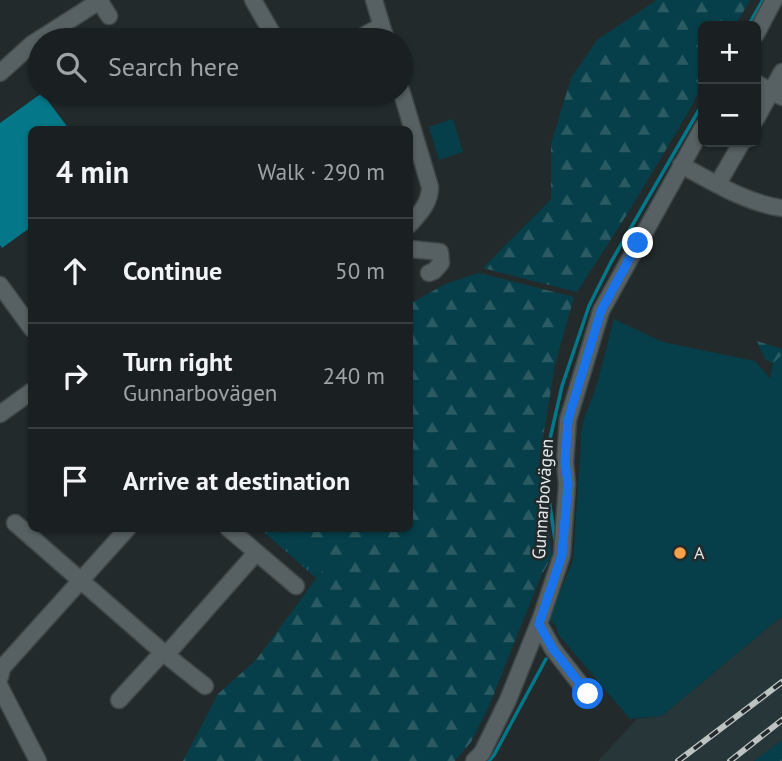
<!DOCTYPE html>
<html lang="en">
<head>
<meta charset="utf-8">
<style>
	:root { --surface:#1a2021; --page:#272d2e; --text:#f1f3f6; --muted:#9fa3a5; --line:#383e3f }
	body { margin:0; font-family:"PT Sans",sans-serif; background:var(--page); color:var(--text) }
	.controls { position:absolute; right:21px; top:21px; display:grid; overflow:hidden; border-radius:10px; box-shadow:0 2px 5px #0004 }
	.controls button { width:63px; height:63px; display:grid; place-items:center; padding:0; border:0; border-bottom:2px solid var(--line); background:var(--surface); color:var(--text); font:35px sans-serif }
	.stop { position:absolute; width:21px; height:21px; margin:-16px; border:5px solid #1a73e8; border-radius:50%; background:#fff }
	.stop.end { background:#1a73e8; border-color:#fff; box-shadow:0 2px 7px #0008 }
	.list { margin:0; padding:0; list-style:none }
	h2 { display:flex; justify-content:space-between; align-items:center; height:91px; margin:0; padding:0 28px; font-size:30px }
	h2 small { font-size:23px; font-weight:400; color:var(--muted) }
	.list li { display:grid; grid-template-columns:46px 1fr auto; gap:21px; align-items:center; box-sizing:border-box; height:105px; padding:0 28px; border-top:2px solid var(--line) }
	.list b { display:block; font-size:26px; white-space:nowrap }
	.list p { margin:0; font-size:23px; white-space:nowrap; color:var(--muted) }
	.list em { font-size:23px; font-style:normal; color:var(--muted) }
	.icon { flex:none; width:38px; height:38px; fill:none; stroke:currentColor; stroke-width:2; stroke-linecap:round; stroke-linejoin:round }
	.map { position:relative; flex:none; width:782px; height:761px; overflow:hidden }
	.search { position:absolute; background:var(--surface); box-shadow:0 2px 5px #0004; left:28px; top:28px; width:385px; height:77px; display:flex; align-items:center; gap:18px; box-sizing:border-box; padding:0 24px; border-radius:38px; color:var(--muted); font-size:26px }
	.panel { position:absolute; background:var(--surface); box-shadow:0 2px 5px #0004; left:28px; top:126px; width:385px; height:406px; border-radius:10px }
	.map>svg:first-child { display:block }
	.built { fill:#263639 }
	.grass { fill:url(#grass-tufts) }
	.forest { fill:url(#forest-firs) }
	.park { fill:#063f49 }
	.water { fill:#047788 }
	.lines { fill:none; stroke-linecap:round; stroke-linejoin:round }
	.stream { stroke:#047788; stroke-width:3.5 }
	.minor-casing { stroke:#3f4647; stroke-width:19 }
	.minor { stroke:#576062; stroke-width:16 }
	.rail-casing { stroke:#bdc2c3; stroke-width:6 }
	.rail { stroke:#222a2c; stroke-width:3.5; stroke-dasharray:10; stroke-linecap:butt }
	.route { stroke:#1a73e8; stroke-width:9 }
	.poi-dot { fill:#f8a14a; stroke:#222a2c; stroke-width:2.5 }
	.labels { text-anchor:middle; stroke-width:5; stroke-linejoin:round; paint-order:stroke }
	.street-label { font-size:18px; fill:#e4e9ea; stroke:#222a2c }
	.poi-label { font-size:18px; fill:#e4e9ea; stroke:#222a2c; text-anchor:start }
</style>
</head>
<body>
<div class="map">
<svg width="782" height="761" viewBox="0 0 782 761">
	<defs>
		<pattern id="grass-tufts" width="24" height="20" patternUnits="userSpaceOnUse" patternTransform="scale(1.75)"><rect width="24" height="20" fill="#063f49"/><path d="M3 7l-1-3M5 7V3M7 7l1-3M15 17l-1-3M17 17v-4M19 17l1-3" fill="none" stroke="#2a5b63"/></pattern>
		<pattern id="forest-firs" width="22" height="20" patternUnits="userSpaceOnUse" patternTransform="scale(1.75)"><rect width="22" height="20" fill="#063f49"/><path d="M5 1l3.5 6h-7zM16 11l3.5 6h-7z" fill="#2a5b63"/></pattern>
	</defs>
	<rect width="100%" height="100%" fill="#222a2c"/>
	<!-- built -->
	<path class="built" d="M782,616V740L754,761H598L637,719L662,716Z"/>
	<!-- grass -->
	<path class="grass" d="M267,529H283L324,568L316,578L264,532Z
		M782,740V761H754Z"/>
	<!-- forest -->
	<path class="forest" d="M657,0H750L735,26H703V84L686,116L631,208L577,292L483,268L551,199V144L571,78L597,40Z
		M479,273L574,297L555,365L539,461L552,556L541,576L490,704L471,742L455,761H183L218,694L256,660L324,568L283,529L410,528V304L445,284Z
		M757,341L782,349V383L778,366L765,359Z"/>
	<!-- park -->
	<path class="park" d="M453,119L463,152L439,160L429,127Z
		M614,319L663,342L755,361L770,378L773,363L782,355V616L662,716L630,719L558,634L556,626L549,619L573,560L581,446C579,426 587,412 594,393C602,369 607,343 614,319Z"/>
	<!-- water -->
	<path class="water" d="M42,93L69,129L32,130L31,227L2,248L0,245V123Z"/>
	<g class="lines">
		<!-- stream -->
		<path class="stream" d="M748,26L763,0
			M555,540L544,465L562,386L589,306L611,262L703,103
			M489,761L494,755L546,659"/>
		<!-- minor casing -->
		<g class="minor-casing">
			<path id="minor" d="M99,0L109,16
				M253,0L276,40
				M374,0L386,40
				M756,34L774,0
				M356,40L374,30
				M0,73L32,44L101,0
				M756,83L782,97
				M401,90L430,187C430,203 420,213 410,224
				M756,119L782,72
				M681,165C713,182 746,203 782,208
				M720,180L742,142
				M410,249L440,252L441,263L434,271L429,273
				M0,285L32,329
				M0,414L32,391
				M15,523L166,655L205,686
				M228,528L296,586
				M539,624L553,649L588,694
				M166,655L256,553
				M0,677L2,668L128,528
				M0,687L38,761
				M119,700L163,652
				M474,761L482,753L508,700L541,618L562,555L567,484L565,462L568,420L601,311L703,127"/>
		</g>
		<!-- minor -->
		<use href="#minor" class="minor"/>
		<!-- rail casing -->
		<g class="rail-casing">
			<path id="rail" d="M678,761L782,682
				M730,761L782,720"/>
		</g>
		<!-- rail -->
		<use href="#rail" class="rail"/>
	</g>
	<g class="lines">
		<!-- route -->
		<path class="route" d="M588,694L553,649L539,624L562,555L568,484L565,462L568,420L601,311L638,243"/>
	</g>
	<!-- markers -->
	<circle class="poi-dot" cx="680" cy="553" r="7"/>
	<g class="labels">
		<!-- street labels -->
		<g class="street-label">
			<text transform="translate(543 499) rotate(-86)" y="6">Gunnarbovägen</text>
		</g>
		<!-- poi labels -->
		<g class="poi-label">
			<text x="694" y="559">A</text>
		</g>
	</g>
</svg>
<div class="controls">
<button>+</button>
<button>−</button>
</div>
<div class="stop" style="left:588px;top:694px"></div>
<div class="stop end" style="left:638px;top:243px"></div>
<div class="search"><svg class="icon" aria-label="search" viewBox="0 0 24 24"><circle cx="10" cy="10" r="6"/><path d="M15 15l6 6"/></svg>Search here</div>
<section class="panel">
<h2>4 min<small>Walk · 290 m</small></h2>
<ul class="list">
<li><svg class="icon" aria-label="ahead" viewBox="0 0 24 24"><path d="M12 20V5M6 11l6-6 6 6"/></svg><div><b>Continue</b></div><em>50 m</em></li>
<li><svg class="icon" aria-label="right" viewBox="0 0 24 24"><path d="M7 20v-9h11M14 6l5 5-5 5"/></svg><div><b>Turn right</b><p>Gunnarbovägen</p></div><em>240 m</em></li>
<li><svg class="icon" aria-label="arrive" viewBox="0 0 24 24"><path d="M6 21V4h12l-3 4 3 4H6"/></svg><div><b>Arrive at destination</b></div></li>
</ul>
</section>
</div>
</body>
</html>
